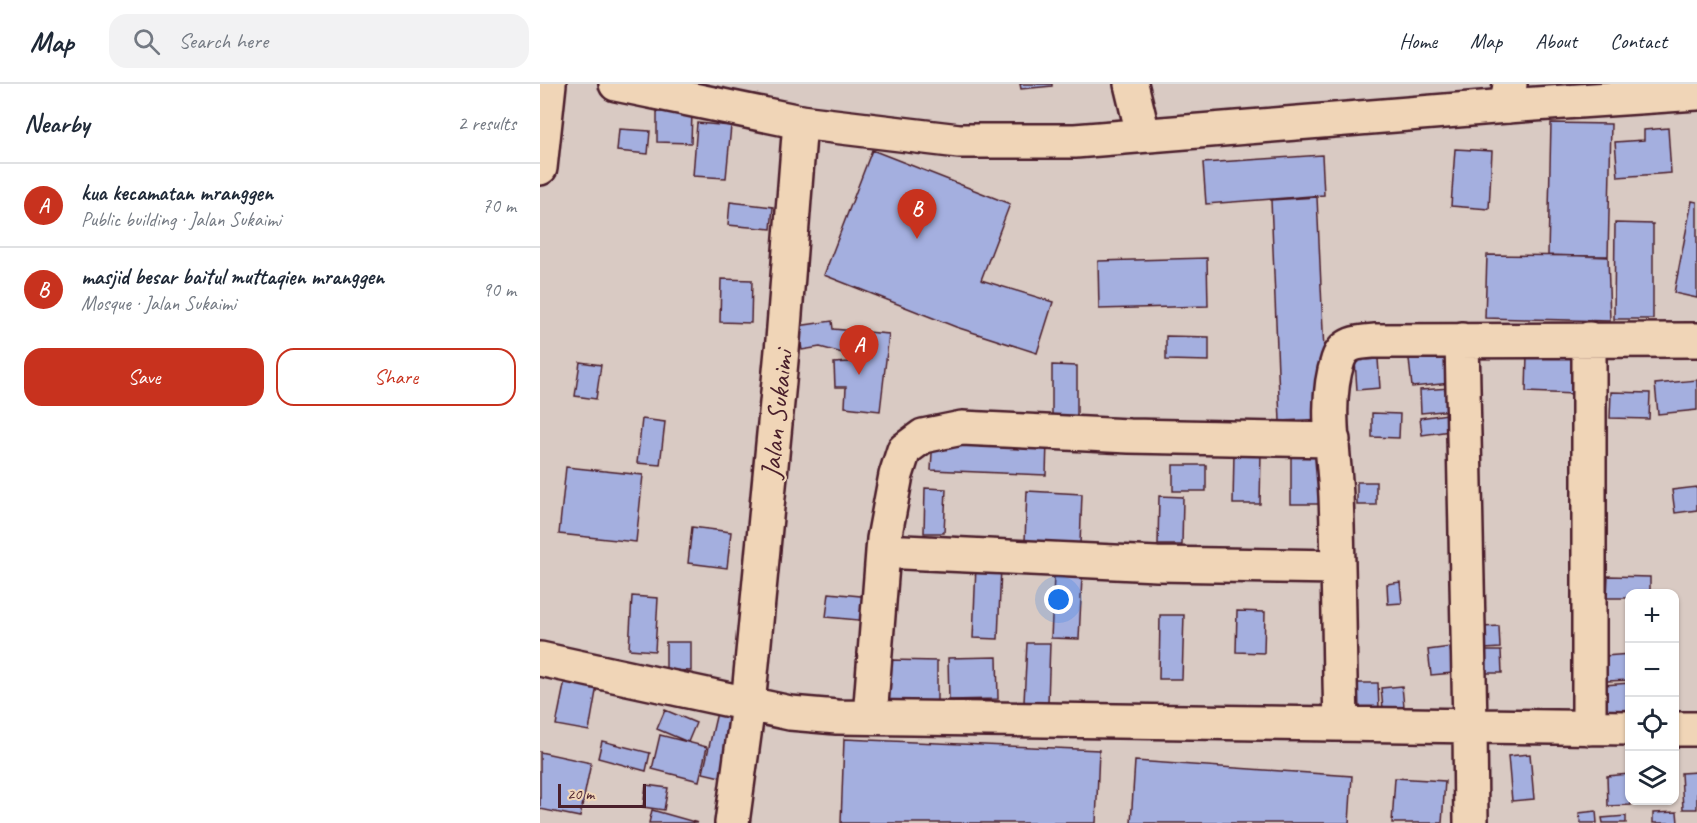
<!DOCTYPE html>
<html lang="en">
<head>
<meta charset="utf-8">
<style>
	:root { --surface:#fff; --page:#f2f2f3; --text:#1f2937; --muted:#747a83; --line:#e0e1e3; --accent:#c8321e }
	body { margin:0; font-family:Caveat,sans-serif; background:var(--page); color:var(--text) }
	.controls { position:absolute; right:18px; bottom:18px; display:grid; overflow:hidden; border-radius:12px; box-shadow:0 2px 4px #0004 }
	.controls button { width:54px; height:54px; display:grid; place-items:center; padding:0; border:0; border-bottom:2px solid var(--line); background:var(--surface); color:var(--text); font:30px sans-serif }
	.scale { position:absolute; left:18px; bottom:15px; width:88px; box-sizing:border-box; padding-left:6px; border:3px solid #4a1f2b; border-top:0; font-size:16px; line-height:21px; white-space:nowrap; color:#4a1f2b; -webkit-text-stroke:4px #f0d5b7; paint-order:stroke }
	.you { position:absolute; left:519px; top:516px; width:21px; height:21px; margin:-15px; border:4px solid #fff; border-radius:50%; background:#1a73e8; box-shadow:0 0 0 9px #1a73e833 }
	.badge { display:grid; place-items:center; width:39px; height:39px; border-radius:50%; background:var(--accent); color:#fff; font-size:20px; font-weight:700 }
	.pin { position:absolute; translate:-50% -50px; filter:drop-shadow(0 2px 3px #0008) }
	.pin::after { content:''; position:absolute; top:32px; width:21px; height:18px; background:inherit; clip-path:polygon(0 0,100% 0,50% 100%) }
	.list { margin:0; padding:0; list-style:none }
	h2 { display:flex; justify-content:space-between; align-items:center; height:78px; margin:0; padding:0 24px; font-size:26px }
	h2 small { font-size:20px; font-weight:400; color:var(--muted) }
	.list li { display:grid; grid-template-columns:39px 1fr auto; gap:18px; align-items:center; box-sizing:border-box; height:84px; padding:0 24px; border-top:2px solid var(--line) }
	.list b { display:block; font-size:22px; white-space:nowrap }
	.list p { margin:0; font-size:20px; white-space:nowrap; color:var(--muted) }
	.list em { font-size:20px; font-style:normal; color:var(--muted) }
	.actions { display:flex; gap:12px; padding:18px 24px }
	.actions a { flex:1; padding:14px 0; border:2px solid var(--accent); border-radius:18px; text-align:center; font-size:21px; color:var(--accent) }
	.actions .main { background:var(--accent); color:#fff }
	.icon { flex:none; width:33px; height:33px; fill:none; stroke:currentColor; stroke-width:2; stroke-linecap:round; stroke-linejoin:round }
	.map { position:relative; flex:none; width:1157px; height:739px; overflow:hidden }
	header { display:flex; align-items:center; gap:36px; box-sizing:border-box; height:84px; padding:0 30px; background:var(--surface); border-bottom:2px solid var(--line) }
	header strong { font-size:28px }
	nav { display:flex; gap:33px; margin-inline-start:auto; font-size:21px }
	.search { width:420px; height:54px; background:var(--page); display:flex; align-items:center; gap:15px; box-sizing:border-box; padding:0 21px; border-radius:18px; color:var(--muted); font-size:22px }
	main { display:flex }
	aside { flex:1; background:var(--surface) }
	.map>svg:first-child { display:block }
	.building { fill:#a4afdf; stroke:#4a1f2b; stroke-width:1.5 }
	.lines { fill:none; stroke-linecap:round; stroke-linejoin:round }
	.street-casing { stroke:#4a1f2b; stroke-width:38 }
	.secondary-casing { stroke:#4a1f2b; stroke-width:38 }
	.street { stroke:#f0d5b7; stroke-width:33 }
	.secondary { stroke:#f0d5b7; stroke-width:33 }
	.labels { text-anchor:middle; stroke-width:4.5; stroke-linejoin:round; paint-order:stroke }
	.street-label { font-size:28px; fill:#4a1f2b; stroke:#f0d5b7 }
</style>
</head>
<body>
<header>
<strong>Map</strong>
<div class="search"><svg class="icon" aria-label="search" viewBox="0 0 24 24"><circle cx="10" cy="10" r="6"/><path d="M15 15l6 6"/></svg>Search here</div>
<nav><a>Home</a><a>Map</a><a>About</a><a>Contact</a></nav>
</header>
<main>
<aside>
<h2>Nearby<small>2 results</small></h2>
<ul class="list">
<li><span class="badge">A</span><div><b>kua kecamatan mranggen</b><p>Public building · Jalan Sukaimi</p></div><em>70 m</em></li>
<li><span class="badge">B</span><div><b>masjid besar baitul muttaqien mranggen</b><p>Mosque · Jalan Sukaimi</p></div><em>90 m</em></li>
</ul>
<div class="actions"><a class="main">Save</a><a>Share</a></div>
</aside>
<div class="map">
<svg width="1157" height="739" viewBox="0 0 1157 739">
	<rect width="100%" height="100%" fill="#d9cac3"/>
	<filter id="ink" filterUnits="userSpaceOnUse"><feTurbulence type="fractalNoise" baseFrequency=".0167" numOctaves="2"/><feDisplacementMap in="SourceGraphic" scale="12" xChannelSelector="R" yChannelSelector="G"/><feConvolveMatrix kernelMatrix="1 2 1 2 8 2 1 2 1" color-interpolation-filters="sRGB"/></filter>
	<g filter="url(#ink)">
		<!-- building -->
		<path class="building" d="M480,0H512V2L481,5Z
			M117,28H152L151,59L117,58Z
			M157,39L191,42L186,94L153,92Z
			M1011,39L1071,40L1068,173L1008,171Z
			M1128,44L1131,89L1078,93L1075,58L1104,56V46Z
			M79,45L110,47L108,70L77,67Z
			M915,65L952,67L949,125L911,122Z
			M332,66L470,120L441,196L513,218L497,269L416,243L284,191Z
			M782,71L784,111L666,120L663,79Z
			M777,113L787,335L740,337L731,116Z
			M1152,117L1157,118V214L1134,209Z
			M190,118L233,123L231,145L188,141Z
			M1075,139L1113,140V235H1074Z
			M947,171L1068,172L1070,237L945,234Z
			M667,174L668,222L559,225L558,177Z
			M181,195L212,196L211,239L180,238Z
			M292,237L293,245L349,250L340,327L305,323L306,303H295L294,279L309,278L310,271L280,263L262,266L258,242Z
			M626,252L669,253V277L626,276Z
			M909,263L911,299L872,303L868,266Z
			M987,270L1038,272L1036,310L986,308Z
			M838,275L840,304L817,306L815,276Z
			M40,278L61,281L56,315L35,312Z
			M512,281L537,282V333H512Z
			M1157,296V326L1118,330L1115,300Z
			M911,304L913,326L881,329L880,306Z
			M1071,308L1110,309L1109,335L1070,334Z
			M832,329L860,330L859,354L832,353Z
			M914,329L917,346L882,351L880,334Z
			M102,335L125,338L120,381L97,379Z
			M393,352L507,357L506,391L391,386Z
			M751,365L790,366V420H751Z
			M694,368H721L720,420H693Z
			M633,381H666V407H633Z
			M26,383L103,391L96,458L19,450Z
			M817,398H836V421H817Z
			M1157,403V426L1135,429L1132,406Z
			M385,404L406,405L404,449H384Z
			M487,407L542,410L540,460L485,457Z
			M619,412L643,413L642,461H618Z
			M152,443L191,448L187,484L148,479Z
			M436,482L461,483L458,555L433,554Z
			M514,492L542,493L539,555L511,554Z
			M1068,492L1110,493V509H1090V514H1067Z
			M860,498L862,519L848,520L847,500Z
			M289,509L331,513L329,537L286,533Z
			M92,512L118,514L115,567L89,565Z
			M697,527L725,528L724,569L696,568Z
			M620,531H644L642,595H619Z
			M959,542L960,564L945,565L943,543Z
			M126,558H151V587L126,586Z
			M487,559H510L508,619L484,618Z
			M910,563L913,589L891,591L888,566Z
			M945,567H961L962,589H945Z
			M1090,570V596L1067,597L1065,572Z
			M457,573L458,615L409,616L408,574Z
			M350,576L397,577V622H349Z
			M25,596H58L49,647L16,641Z
			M816,599H838L839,626L817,627Z
			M1090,599V633L1066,635L1064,601Z
			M862,602L865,633L844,635L841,604Z
			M178,624L204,630L189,695L163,689Z
			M125,626L156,639L148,658L117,645Z
			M120,651L167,663L159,697L112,685Z
			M304,655L559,666L556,739H301Z
			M62,657L110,669L106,687L58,674Z
			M0,668L51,679L40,733L0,725Z
			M990,670L994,715L972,717L968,672Z
			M595,677L812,692L809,739H591Z
			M1157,688V725H1143L1141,689Z
			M1090,690L1091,721L1068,722L1067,692Z
			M855,694L905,697L902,739H852Z
			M106,701L128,704L124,726L103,723Z
			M112,726L158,739H109Z
			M1056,727L1057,739H1040L1039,729Z
			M1137,728L1138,739H1113V729Z
			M1086,732V739H1063L1062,734Z"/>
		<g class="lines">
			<!-- street casing -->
			<g class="street-casing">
				<path id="street" d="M591,0L603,50
					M967,22L970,0
					M0,84L9,0
					M922,256L930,642L931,739
					M343,467L617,480L798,483
					M0,575L250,629L297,633L1090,644
					M330,633L344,455L356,391L364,366L383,352L422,344L589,352L793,356
					M801,640C799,564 799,488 796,412C794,370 784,316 798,276C804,258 819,258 835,257L1157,256
					M1049,644V255
					M1134,645H1157
					M192,739L208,621L243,256L260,38"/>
			</g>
			<!-- secondary casing -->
			<g class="secondary-casing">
				<path id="secondary" d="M76,0L260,38L419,57H535L967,22L1157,9"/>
			</g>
			<!-- street -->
			<use href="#street" class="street"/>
			<!-- secondary -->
			<use href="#secondary" class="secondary"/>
		</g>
	</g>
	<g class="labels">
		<!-- street labels -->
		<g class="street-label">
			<text transform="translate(236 330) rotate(-84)" y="10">Jalan Sukaimi</text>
		</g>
	</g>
</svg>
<div class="controls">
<button>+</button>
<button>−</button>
<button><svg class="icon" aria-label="locate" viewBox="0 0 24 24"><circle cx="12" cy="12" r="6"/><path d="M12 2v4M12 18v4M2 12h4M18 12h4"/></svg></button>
<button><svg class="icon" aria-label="layers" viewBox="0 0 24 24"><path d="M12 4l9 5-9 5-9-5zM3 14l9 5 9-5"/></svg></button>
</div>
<div class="scale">20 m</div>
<div class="you"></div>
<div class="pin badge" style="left:319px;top:291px">A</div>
<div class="pin badge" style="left:377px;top:155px">B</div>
</div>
</main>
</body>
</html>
